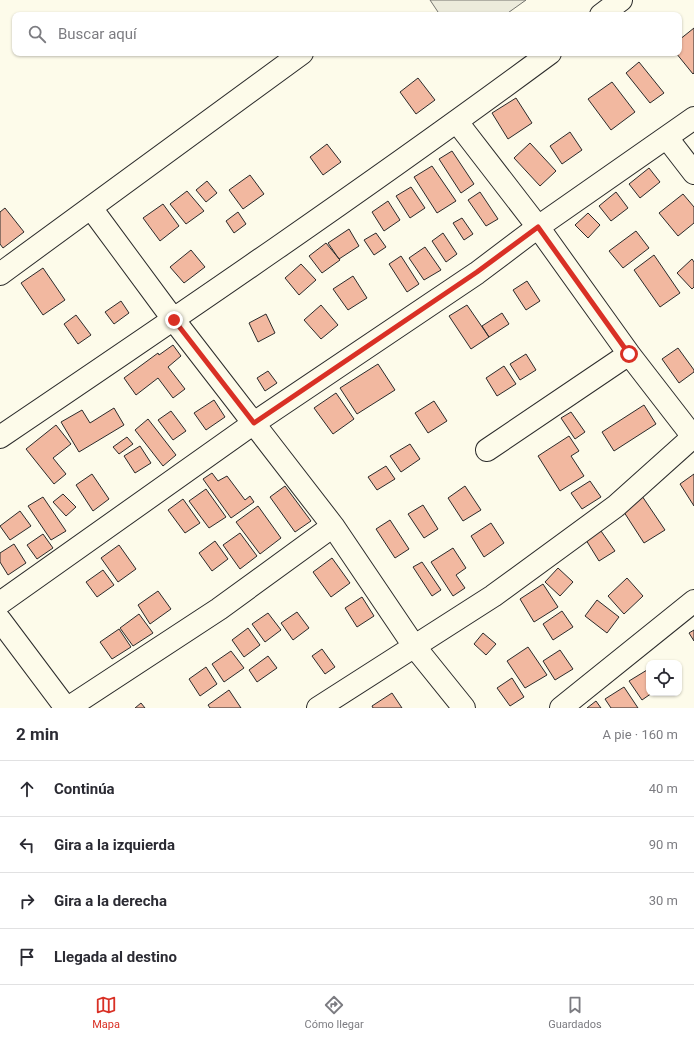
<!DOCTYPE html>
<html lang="es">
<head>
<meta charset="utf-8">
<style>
	:root { --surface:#fff; --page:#f7f7f7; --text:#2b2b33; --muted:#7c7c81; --line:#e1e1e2; --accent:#d93025 }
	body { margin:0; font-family:Roboto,sans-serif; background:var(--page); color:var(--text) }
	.controls { position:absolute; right:12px; bottom:12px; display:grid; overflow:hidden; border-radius:8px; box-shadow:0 1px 3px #0004 }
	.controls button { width:36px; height:36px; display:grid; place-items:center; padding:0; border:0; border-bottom:1px solid var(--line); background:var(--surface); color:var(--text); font:20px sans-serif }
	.stop { position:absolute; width:12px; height:12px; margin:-9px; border:3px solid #d93025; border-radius:50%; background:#fff }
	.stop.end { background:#d93025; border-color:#fff; box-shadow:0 1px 4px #0008 }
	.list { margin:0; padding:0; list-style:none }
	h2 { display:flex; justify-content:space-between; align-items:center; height:52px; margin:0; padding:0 16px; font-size:17px }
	h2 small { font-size:13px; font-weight:400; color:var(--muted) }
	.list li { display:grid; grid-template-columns:26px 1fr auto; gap:12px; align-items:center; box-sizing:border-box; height:56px; padding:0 16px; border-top:1px solid var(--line) }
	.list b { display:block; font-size:15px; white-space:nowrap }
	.list em { font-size:13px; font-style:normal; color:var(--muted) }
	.icon { flex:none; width:22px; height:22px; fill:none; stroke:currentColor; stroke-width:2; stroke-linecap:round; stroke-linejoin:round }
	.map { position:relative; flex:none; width:694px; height:708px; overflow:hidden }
	.search { position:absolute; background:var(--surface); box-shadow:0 1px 3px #0004; left:12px; right:12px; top:12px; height:44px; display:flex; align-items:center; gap:10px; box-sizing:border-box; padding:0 14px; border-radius:8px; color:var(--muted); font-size:15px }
	.sheet { height:276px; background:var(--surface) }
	nav { display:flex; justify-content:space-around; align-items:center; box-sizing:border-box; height:56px; border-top:1px solid var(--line); background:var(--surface); font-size:11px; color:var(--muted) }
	nav a { display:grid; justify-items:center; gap:2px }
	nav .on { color:var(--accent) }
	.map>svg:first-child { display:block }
	.green { fill:#ecebdb; stroke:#74746e }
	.building { fill:#f2b8a0; stroke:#2b2b2b }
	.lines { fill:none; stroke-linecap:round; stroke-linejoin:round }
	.street-casing { stroke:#2b2b2b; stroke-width:24 }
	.street { stroke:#fdfbea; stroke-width:22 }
	.route { stroke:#d93025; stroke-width:5 }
</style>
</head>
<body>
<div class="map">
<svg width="694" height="708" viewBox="0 0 694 708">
	<rect width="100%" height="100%" fill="#fdfbea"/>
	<!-- green -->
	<path class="green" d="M430,0H526L505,15H440Z"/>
	<!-- building -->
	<path class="building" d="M694,28V73L693,74L676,53H679V40Z
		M639,62L664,93L650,103L626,73Z
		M418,78L435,100L416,114L400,92Z
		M612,82L635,112L611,130L588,99Z
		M516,98L532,123L508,139L492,113Z
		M570,132L582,150L562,164L550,146Z
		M530,143L556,171L540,186L514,158Z
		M327,144L341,162L323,175L310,157Z
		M452,151L474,184L461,193L439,159Z
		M432,166L456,201L437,213L414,177Z
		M649,168L660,182L640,198L629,184Z
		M250,175L264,194L243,209L229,190Z
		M207,181L217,193L206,202L196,190Z
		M411,187L425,208L410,218L396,196Z
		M187,191L204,211L186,224L170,204Z
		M480,192L498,219L486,226L468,200Z
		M616,192L628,208L611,221L599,206Z
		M683,194L694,207V223L678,236L659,213Z
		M388,201L400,220L384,231L372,212Z
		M163,204L179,226L160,241L143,218Z
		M5,208L24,232L3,248L0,244V212Z
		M238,212L246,224L234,233L226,221Z
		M588,213L600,225L588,238L575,225Z
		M462,218L473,234L464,240L453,223Z
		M349,229L359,246L339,259L328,243Z
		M636,231L649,248L623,268L609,251Z
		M376,233L386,247L374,255L364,240Z
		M443,233L457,254L446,262L432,241Z
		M326,243L340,260L322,273L309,256Z
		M425,247L441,270L424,280L409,258Z
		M191,250L205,267L184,283L170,267Z
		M654,255L680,293L660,307L634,270Z
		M401,256L419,284L407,292L389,264Z
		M692,259L694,262V287L692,289L677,273Z
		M301,264L316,280L299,295L285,278Z
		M43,268L65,300L43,315L21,283Z
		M353,276L367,298L348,310L333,289Z
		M527,281L540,301L526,310L513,290Z
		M121,301L129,313L114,324L105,312Z
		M321,305L338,325L321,339L304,320Z
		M467,305L489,337L471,349L449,316Z
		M502,313L509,324L489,337L482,326Z
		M266,314L275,333L258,342L249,323Z
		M76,315L91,335L78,344L64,324Z
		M173,345L181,356L168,367L185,389L173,398L158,378L136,395L124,378L158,353L159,355Z
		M678,348L694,370V372L679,383L662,359Z
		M526,354L536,370L520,380L510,364Z
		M378,364L395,390L357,414L340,388Z
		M504,366L516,384L497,396L486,378Z
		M268,371L277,383L265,391L257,378Z
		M336,393L354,419L333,434L314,408Z
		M214,400L225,417L206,430L194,413Z
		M434,401L447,421L428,433L415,413Z
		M644,405L656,424L614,451L602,432Z
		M114,408L124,425L79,452L61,422L82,410L90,423Z
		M171,411L186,431L173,440L158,420Z
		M571,412L585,432L575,439L561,418Z
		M148,419L176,455L163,466L135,430Z
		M56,425L71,444L53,458L66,474L54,484L26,449Z
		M569,436L579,451L571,456L584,476L560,491L538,456Z
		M127,437L133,444L119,454L113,447Z
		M410,444L420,459L401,472L390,456Z
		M140,446L151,463L135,473L124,456Z
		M386,466L395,479L377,490L368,477Z
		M212,473L218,481L227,476L245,500L250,496L254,502L231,518L203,479Z
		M92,474L109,499L93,511L76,485Z
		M694,474V506L680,484Z
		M590,481L601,497L582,509L571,493Z
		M285,486L311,521L295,532L270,497Z
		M465,486L481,510L463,521L448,498Z
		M206,489L226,517L209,528L189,501Z
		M63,494L76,507L66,516L53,502Z
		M642,496L665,530L644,543L622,509Z
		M43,497L66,531L51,540L28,506Z
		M183,499L200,523L185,533L168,510Z
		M423,505L438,529L424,538L408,514Z
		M258,506L281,538L260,554L236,522Z
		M20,511L31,526L10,540L0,526Z
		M390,520L409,549L395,558L376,529Z
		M491,523L504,543L484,557L471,536Z
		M601,531L615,551L599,561L586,540Z
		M240,533L257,556L240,569L223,545Z
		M43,534L53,548L37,559L27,545Z
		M215,541L228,559L212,571L199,553Z
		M14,544L26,563L8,575L0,562V553Z
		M119,545L136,569L118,582L101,558Z
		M453,548L466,568L456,575L465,588L453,596L431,562Z
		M332,558L350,583L331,597L313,572Z
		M422,562L441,590L432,596L413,567Z
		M558,568L573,582L560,596L545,582Z
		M103,570L114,585L97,597L86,582Z
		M627,578L643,596L624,614L608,596Z
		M543,584L558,607L534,622L520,599Z
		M158,591L171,609L150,624L138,605Z
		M362,597L374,616L357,627L345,608Z
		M597,600L619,617L607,633L585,616Z
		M562,611L573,627L553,640L543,624Z
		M297,612L309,628L293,640L281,623Z
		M268,613L281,630L265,642L252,624Z
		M139,614L153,633L133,646L120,628Z
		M248,628L260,645L244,657L232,640Z
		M119,629L131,647L112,659L100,642Z
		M694,630V641L689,633Z
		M483,633L496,644L486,655L474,644Z
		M528,647L547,675L525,688L507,661Z
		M322,649L335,667L325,674L312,656Z
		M560,650L573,669L555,680L543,661Z
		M231,651L244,668L224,682L212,664Z
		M268,656L277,668L257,682L249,670Z
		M206,667L217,684L200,696L189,679Z
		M647,670L649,672V693H652L642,700L629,681Z
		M512,678L524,697L510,706L497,688Z
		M624,687L638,708H611L605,699Z
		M229,690L241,708H210L208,705Z
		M392,693L402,708H373L372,706Z
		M596,701L601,708H587Z
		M141,703L145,708H135Z"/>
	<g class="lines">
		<!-- street casing -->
		<g class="street-casing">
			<path id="street" d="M601,15L621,0
				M457,122L538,227L629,354L694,438
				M667,138L694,173
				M91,208L173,319L333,526L414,646L464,708
				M0,274L302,53
				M0,437C185,312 370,186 550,53
				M487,450L629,354
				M0,603L254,423L477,273L538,227L694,118
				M0,620L66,708
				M68,708L219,609L333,526
				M318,708L493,596L616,506L693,437
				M561,708L694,601"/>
		</g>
		<!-- street -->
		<use href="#street" class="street"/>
	</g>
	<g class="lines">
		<!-- route -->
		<path class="route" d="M174,320L254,423L477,272L538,227L629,354"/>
	</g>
</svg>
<div class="controls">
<button><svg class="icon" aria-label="locate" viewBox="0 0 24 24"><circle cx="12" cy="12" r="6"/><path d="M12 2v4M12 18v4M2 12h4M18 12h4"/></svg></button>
</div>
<div class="stop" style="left:629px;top:354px"></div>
<div class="stop end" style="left:174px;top:320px"></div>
<div class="search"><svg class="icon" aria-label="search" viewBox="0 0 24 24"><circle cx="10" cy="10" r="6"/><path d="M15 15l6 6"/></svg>Buscar aquí</div>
</div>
<section class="sheet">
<h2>2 min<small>A pie · 160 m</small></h2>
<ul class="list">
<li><svg class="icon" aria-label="ahead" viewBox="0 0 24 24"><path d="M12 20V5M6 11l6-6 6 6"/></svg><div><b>Continúa</b></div><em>40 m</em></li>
<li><svg class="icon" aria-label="left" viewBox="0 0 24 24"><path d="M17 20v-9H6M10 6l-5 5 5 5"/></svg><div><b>Gira a la izquierda</b></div><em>90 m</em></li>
<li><svg class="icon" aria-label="right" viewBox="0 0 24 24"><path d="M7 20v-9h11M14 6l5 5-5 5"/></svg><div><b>Gira a la derecha</b></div><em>30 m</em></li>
<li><svg class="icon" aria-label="arrive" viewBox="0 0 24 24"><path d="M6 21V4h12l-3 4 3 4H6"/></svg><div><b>Llegada al destino</b></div></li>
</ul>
</section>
<nav>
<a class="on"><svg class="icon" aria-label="map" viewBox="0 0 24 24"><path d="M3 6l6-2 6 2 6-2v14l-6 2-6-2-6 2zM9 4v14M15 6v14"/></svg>Mapa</a>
<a><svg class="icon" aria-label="directions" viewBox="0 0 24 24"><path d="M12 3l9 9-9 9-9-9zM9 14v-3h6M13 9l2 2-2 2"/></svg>Cómo llegar</a>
<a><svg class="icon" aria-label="saved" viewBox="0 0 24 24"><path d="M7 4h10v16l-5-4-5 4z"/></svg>Guardados</a>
</nav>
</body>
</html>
